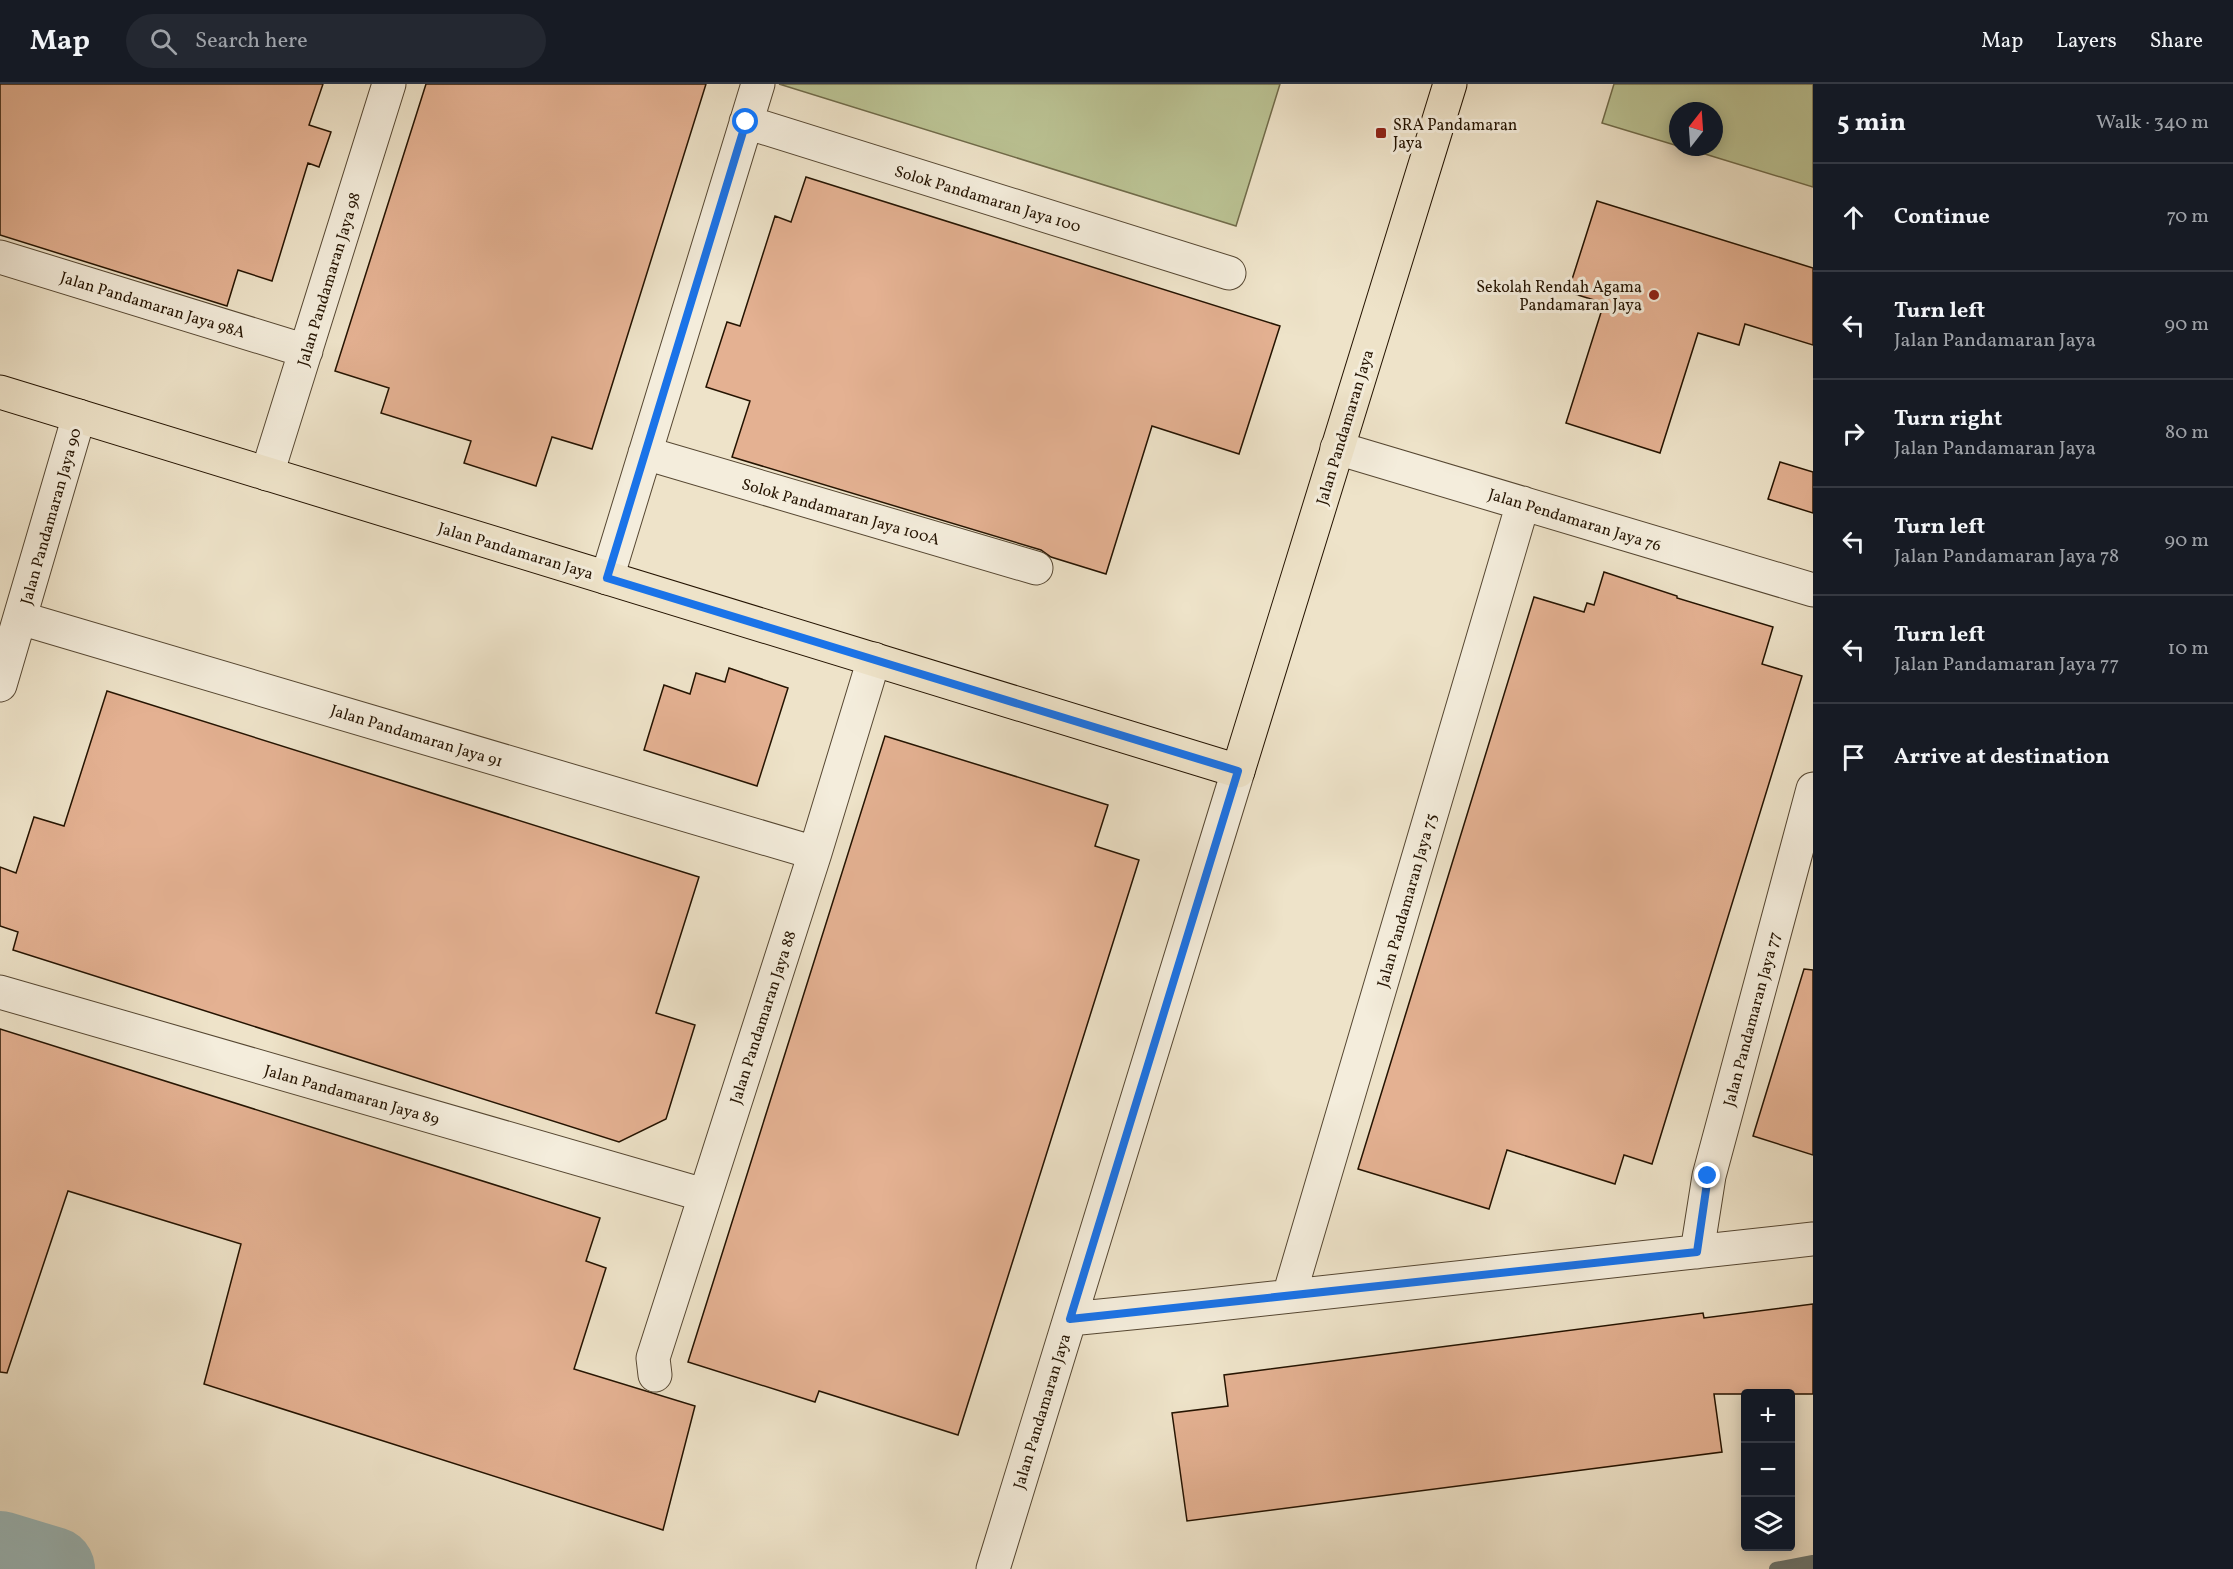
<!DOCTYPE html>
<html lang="en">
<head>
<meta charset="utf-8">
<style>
	:root { --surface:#171b24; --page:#242831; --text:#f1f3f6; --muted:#9ea1a6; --line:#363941 }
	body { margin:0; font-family:Vollkorn,serif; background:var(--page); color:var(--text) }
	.controls { position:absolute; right:18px; bottom:18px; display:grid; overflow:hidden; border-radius:6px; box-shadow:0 3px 15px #0003 }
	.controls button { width:54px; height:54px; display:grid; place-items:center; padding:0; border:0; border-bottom:2px solid var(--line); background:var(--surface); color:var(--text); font:30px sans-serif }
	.compass { position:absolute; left:1669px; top:18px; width:54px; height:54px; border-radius:50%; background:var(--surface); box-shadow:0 3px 15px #0003; rotate:17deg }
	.stop { position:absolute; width:18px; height:18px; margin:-14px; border:4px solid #1a73e8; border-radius:50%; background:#fff }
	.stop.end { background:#1a73e8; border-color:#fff; box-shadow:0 2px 6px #0008 }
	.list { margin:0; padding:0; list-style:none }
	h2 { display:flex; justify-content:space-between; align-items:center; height:78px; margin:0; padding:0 24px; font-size:26px }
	h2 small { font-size:20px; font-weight:400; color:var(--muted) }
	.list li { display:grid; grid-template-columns:39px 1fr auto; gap:18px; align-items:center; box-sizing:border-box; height:108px; padding:0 24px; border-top:2px solid var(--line) }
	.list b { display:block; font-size:22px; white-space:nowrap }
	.list p { margin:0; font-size:20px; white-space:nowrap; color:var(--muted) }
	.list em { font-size:20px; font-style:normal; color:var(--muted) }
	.icon { flex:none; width:33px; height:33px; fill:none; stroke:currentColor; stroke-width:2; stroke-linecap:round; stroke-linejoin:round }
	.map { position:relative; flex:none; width:1813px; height:1485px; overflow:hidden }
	header { display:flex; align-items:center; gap:36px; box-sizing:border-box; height:84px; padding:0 30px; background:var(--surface); border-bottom:2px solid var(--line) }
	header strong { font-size:28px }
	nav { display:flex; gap:33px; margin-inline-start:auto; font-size:21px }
	.search { width:420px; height:54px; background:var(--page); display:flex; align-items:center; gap:15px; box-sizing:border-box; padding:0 21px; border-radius:33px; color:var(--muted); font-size:22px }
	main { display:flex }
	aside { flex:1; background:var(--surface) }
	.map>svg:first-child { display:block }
	.green { fill:#bbc394; stroke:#706b4a; stroke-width:1.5 }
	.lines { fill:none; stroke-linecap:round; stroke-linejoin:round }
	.stream { stroke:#6c7873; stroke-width:14 }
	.river { stroke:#9cbcbf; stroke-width:84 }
	.building { fill:#e4b192; stroke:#241300; stroke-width:1.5 }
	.minor-casing { stroke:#564732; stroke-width:35 }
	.major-casing { stroke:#241300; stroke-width:35 }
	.minor { stroke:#f4eddc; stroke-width:33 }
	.major { stroke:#eee3c9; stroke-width:33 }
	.route { stroke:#1a73e8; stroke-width:8 }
	.poi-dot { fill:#8f2418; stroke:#f4eddc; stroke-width:2 }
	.labels { text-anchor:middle; stroke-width:6; stroke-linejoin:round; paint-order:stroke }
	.poi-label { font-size:16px; fill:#241300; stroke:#f4eddc; text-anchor:start }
	.street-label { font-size:16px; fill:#241300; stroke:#f4eddc }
</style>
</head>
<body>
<header>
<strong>Map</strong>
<div class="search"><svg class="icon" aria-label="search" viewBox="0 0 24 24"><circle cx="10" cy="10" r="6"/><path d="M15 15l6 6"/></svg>Search here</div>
<nav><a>Map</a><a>Layers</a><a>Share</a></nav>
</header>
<main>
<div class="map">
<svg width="1813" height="1485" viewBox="0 0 1813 1485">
	<rect width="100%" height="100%" fill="#eee3c9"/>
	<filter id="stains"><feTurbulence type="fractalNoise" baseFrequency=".00333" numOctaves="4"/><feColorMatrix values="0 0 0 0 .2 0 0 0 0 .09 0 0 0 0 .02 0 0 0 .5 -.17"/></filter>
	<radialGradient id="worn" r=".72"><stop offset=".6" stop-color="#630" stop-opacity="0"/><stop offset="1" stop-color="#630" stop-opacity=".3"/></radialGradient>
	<!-- green -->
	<path class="green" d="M779,0H1280L1236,142Z
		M1614,0H1813V103L1682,63H1714V27H1678V62L1602,39Z"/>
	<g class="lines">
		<!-- stream -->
		<path class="stream" d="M1776,1485L1813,1478"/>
		<!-- river -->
		<path class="river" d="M0,1469L53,1485"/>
	</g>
	<!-- building -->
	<path class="building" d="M0,0H323L309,41L331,48L319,83L308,79L272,197L238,186L227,222L0,151Z
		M426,0H706L592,365L552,353L536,402L464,379L471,357L381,329L389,304L335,287Z
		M806,93L1280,242L1239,370L1152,342L1106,490L1051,473L1041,466L732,373L750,317L706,303L727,238L740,242L775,132L791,138Z
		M1597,117L1813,184V261L1745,240L1739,261L1698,249L1660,369L1566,339L1604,219L1568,208Z
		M1780,378L1813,388V429L1768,415Z
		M1604,488L1677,512V514L1773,543L1762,580L1802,592L1652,1080L1624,1071L1615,1100L1507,1066L1489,1125L1358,1085L1534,513L1584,528L1587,519L1594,521Z
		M729,584L788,604L757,702L644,666L664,601L690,610L696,589L725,598Z
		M107,607L699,793L656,929L695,941L666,1035L619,1058L13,866L18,848L0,842V783L16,789L34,733L64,742Z
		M885,652L1108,721L1095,762L1139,776L958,1351L819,1307L815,1318L688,1278Z
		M1804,885L1813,886V1071L1753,1052Z
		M0,945L600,1134L586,1177L606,1184L574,1285L695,1322L663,1446L204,1300L241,1160L68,1107L7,1289L0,1288Z
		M1813,1220V1310H1714L1722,1368L1187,1437L1172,1329L1228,1322L1224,1291L1703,1229L1704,1234Z"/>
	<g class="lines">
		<!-- minor casing -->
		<g class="minor-casing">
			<path id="minor" d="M746,38L1229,189
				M0,173L306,267
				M1337,364L1813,506
				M645,369L1036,484
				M267,390L389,0
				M607,494L758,0
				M20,534L815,769
				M0,601L79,332
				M0,908L704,1111
				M1697,1168L1709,1092L1813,705
				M1289,1212L1523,419
				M1070,1235L1191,1223L1813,1155
				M655,1291L653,1274L815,769L874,575
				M993,1485L1238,687"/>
		</g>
		<!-- major casing -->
		<g class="major-casing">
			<path id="major" d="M0,308L1238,687L1450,0"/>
		</g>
		<!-- minor -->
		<use href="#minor" class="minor"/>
		<!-- major -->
		<use href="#major" class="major"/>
	</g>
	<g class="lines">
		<!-- route -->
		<path class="route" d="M746,38L607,494L1238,687L1070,1235L1697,1168L1708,1092"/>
	</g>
	<!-- markers -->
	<g class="poi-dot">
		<rect x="1375" y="43" width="12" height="12" rx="3"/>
		<circle cx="1654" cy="211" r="6"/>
	</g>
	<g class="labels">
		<!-- poi labels -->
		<g class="poi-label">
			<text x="1393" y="46">SRA Pandamaran<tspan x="1393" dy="18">Jaya</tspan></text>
			<text x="1642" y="208" text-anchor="end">Sekolah Rendah Agama<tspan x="1642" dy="18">Pandamaran Jaya</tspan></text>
		</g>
		<!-- street labels -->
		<g class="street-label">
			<text transform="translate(988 114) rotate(17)" y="6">Solok Pandamaran Jaya 100</text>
			<text transform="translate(328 195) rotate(-73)" y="6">Jalan Pandamaran Jaya 98</text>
			<text transform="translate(153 220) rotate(17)" y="6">Jalan Pandamaran Jaya 98A</text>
			<text transform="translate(1344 343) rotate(-73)" y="6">Jalan Pandamaran Jaya</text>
			<text transform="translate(841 427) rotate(16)" y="6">Solok Pandamaran Jaya 100A</text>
			<text transform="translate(50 432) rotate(-74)" y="6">Jalan Pandamaran Jaya 90</text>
			<text transform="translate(1575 435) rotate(17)" y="6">Jalan Pendamaran Jaya 76</text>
			<text transform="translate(516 466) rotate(17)" y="6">Jalan Pandamaran Jaya</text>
			<text transform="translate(417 651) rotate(17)" y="6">Jalan Pandamaran Jaya 91</text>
			<text transform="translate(1406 816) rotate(-74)" y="6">Jalan Pandamaran Jaya 75</text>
			<text transform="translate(762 933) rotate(-72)" y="6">Jalan Pandamaran Jaya 88</text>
			<text transform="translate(1751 935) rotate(-75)" y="6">Jalan Pandamaran Jaya 77</text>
			<text transform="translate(352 1010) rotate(16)" y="6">Jalan Pandamaran Jaya 89</text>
			<text transform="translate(1041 1327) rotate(-73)" y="6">Jalan Pandamaran Jaya</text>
		</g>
	</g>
	<rect width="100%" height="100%" filter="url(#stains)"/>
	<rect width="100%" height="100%" fill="url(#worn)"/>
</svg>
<div class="controls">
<button>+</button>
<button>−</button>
<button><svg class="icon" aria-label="layers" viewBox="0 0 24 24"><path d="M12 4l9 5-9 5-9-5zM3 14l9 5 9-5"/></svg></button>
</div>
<svg class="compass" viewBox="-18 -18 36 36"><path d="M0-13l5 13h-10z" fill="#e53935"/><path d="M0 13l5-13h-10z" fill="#9ea1a6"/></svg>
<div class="stop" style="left:746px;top:38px"></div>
<div class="stop end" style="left:1708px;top:1092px"></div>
</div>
<aside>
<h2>5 min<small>Walk · 340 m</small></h2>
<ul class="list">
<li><svg class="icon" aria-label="ahead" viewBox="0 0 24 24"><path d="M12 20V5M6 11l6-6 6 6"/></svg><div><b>Continue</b></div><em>70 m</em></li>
<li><svg class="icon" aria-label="left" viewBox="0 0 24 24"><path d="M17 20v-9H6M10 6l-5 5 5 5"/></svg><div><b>Turn left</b><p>Jalan Pandamaran Jaya</p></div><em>90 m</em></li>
<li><svg class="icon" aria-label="right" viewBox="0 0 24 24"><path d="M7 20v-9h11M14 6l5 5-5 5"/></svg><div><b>Turn right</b><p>Jalan Pandamaran Jaya</p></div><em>80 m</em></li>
<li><svg class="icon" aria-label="left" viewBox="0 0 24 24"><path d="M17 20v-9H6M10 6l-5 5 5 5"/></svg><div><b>Turn left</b><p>Jalan Pandamaran Jaya 78</p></div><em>90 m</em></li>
<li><svg class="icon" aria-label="left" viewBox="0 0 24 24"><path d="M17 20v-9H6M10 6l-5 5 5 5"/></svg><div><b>Turn left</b><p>Jalan Pandamaran Jaya 77</p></div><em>10 m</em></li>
<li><svg class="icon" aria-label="arrive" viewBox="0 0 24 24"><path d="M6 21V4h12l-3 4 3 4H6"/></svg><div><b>Arrive at destination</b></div></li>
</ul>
</aside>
</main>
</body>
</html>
